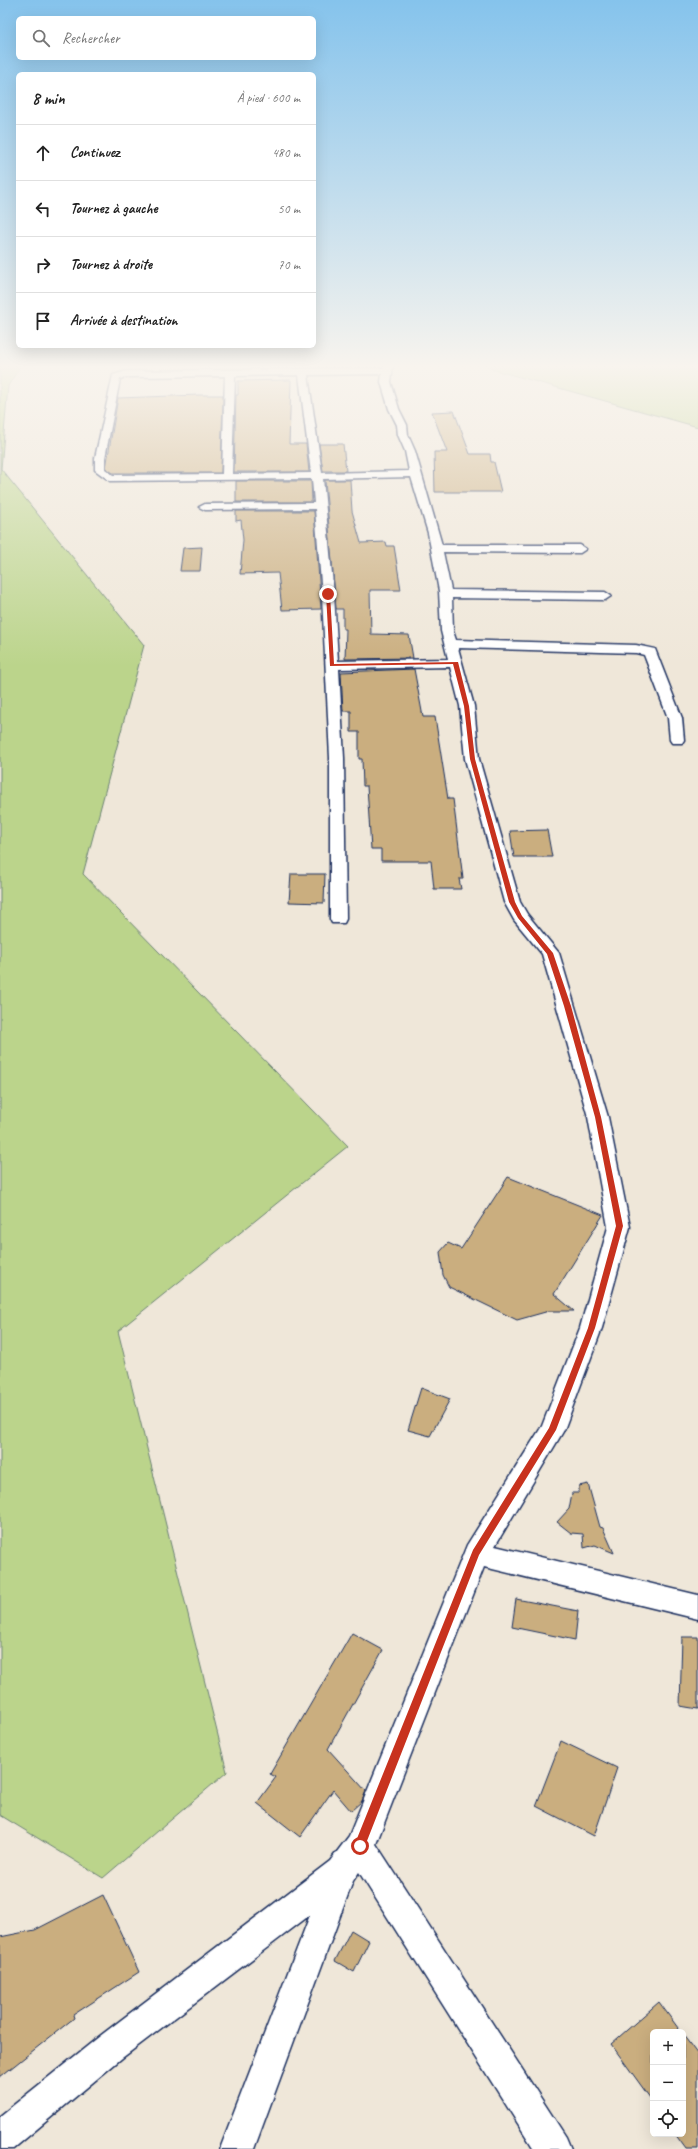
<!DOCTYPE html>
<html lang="fr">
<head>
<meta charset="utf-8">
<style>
	:root { --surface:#fff; --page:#f6f6f6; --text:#222; --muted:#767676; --line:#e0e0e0 }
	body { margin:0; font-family:Caveat,sans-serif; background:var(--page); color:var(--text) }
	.controls { position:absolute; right:12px; bottom:12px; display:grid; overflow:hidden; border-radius:6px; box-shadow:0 4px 16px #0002 }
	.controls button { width:36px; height:36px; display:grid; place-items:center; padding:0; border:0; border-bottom:1px solid var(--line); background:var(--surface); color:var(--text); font:20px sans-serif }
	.stop { position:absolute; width:12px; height:12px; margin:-9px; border:3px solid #c8321e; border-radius:50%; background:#fff }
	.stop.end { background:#c8321e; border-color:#fff; box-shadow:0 1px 4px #0008 }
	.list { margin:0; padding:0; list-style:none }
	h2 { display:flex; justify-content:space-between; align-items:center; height:52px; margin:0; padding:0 16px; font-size:17px }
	h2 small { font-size:13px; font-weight:400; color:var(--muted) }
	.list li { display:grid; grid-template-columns:26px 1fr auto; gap:12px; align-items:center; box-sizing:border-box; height:56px; padding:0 16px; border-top:1px solid var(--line) }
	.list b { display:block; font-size:15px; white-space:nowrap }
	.list em { font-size:13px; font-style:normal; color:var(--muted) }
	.icon { flex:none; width:22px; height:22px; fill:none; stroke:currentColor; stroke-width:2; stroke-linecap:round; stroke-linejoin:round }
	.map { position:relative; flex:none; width:698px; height:2149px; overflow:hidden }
	.search { position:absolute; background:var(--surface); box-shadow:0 4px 16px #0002; left:16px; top:16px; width:300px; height:44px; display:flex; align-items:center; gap:10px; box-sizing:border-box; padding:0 14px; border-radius:6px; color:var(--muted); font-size:15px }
	.panel { position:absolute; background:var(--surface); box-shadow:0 4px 16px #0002; left:16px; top:72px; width:300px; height:276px; border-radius:6px }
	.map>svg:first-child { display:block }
	.green { fill:#bbd48b; stroke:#6b8274 }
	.building { fill:#caae7f; stroke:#1b2f5e }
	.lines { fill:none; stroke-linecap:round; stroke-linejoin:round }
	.street-casing { stroke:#1b2f5e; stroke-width:3 }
	.street { fill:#fff; fill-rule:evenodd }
	.route { fill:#c8321e }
</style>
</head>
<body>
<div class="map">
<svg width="698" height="2149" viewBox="0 0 698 2149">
	<rect width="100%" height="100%" fill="#efe7d9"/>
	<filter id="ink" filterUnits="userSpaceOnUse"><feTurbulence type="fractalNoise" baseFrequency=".025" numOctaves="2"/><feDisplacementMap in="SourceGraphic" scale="8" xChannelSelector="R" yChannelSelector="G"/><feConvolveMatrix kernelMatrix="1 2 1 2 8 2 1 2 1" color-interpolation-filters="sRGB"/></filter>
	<g filter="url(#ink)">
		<!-- green -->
		<path class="green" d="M0,365H21L8,386L1,469L144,645L83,874L348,1146L118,1331L227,1772L103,1878L0,1815Z
			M487,365H698V427L491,369Z"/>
		<!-- building -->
		<path class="building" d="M291,380L289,444H306L309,472H234L236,395H238V381Z
			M199,395H223L221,473H113L106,468L118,398Z
			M454,411L470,454H490L491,462H494L501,492H435L434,452H447L432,412Z
			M319,444H343L346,471H323Z
			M325,480H350L352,511L361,543L386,542L387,546H394L401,590H370L371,634L409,635L413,658L345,659L346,629H343V609H336Z
			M236,481H311L312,502H236Z
			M236,511H314L321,609L282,610L278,573L240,574L243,540L241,520L236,521Z
			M202,547L200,571H180L183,548Z
			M414,669L423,717H435L448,799H453L463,879H459L461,889H434L431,861H381V849H371L367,786H363L362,759H359V732H351V711H343L341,672Z
			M547,830L552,857H514L510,831Z
			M291,874H325L324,903L289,902Z
			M508,1177L603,1215L554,1294L574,1311H549L517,1320L449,1287L443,1275L440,1252L448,1243L461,1249Z
			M421,1388L450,1399L430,1436L408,1430Z
			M588,1484L600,1527L603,1528L614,1553L595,1545L584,1548L583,1534L571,1533L557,1522L569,1509L572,1493H579V1486Z
			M516,1599L578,1611L575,1640L512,1627Z
			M352,1633L383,1650L328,1749L366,1791L362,1801L351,1811L333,1790L300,1837L257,1803L276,1777L270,1774Z
			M682,1637H698V1709L680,1706Z
			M561,1741L617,1768L594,1836L536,1806Z
			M103,1895L139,1972L73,2015L74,2018L0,2077V1937L35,1930Z
			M351,1930L369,1941L354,1972L335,1961Z
			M659,2002L681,2032H653V2102L611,2044Z
			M683,2035L698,2055V2149H686L675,2134H683Z"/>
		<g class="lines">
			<!-- street casing -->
			<g class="street-casing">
				<path id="street" d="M384,365H393L391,382L399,409L407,425L408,435L415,451L442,545H580L586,549L580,553L443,552L451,590L605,592L611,596L605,600L452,598L453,631L456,640L636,645L655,649L682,718L684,740L682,743H672L670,740L668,718L644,655L636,653L458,648L474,706L479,759L520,902L527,914L559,953L608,1117L630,1227L602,1328L564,1430L495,1546L698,1595V1619L484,1567L376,1844L566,2137L571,2149H534L359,1872L353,1881L254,2149H220L310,1915L122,2058L13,2149H0V2116L100,2036L330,1861L349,1836L467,1545L542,1426L580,1328L608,1227L588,1117L542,954L514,920L504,902L465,759L460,706L450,667L339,669L344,758L346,919L344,923H332L330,919V758L322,595L315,509L205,510L199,507L205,504L314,503L312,479L110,481L95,470V458L113,375L127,371L383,368ZM382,374L381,382L389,409L397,425L398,435L405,451L409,471L322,473L308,375ZM299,375L311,473L232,474L235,376ZM225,376L222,474L113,475L105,469V458L120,379L127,377ZM411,477L428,533L439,591L441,631L448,659L338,661L334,595L323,479Z"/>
			</g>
			<!-- street -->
			<use href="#street" class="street"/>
		</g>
	</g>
	<!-- sky -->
	<linearGradient id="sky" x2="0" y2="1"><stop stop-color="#85c3ec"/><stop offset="0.55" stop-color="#f8f4ee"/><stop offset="1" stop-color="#f8f4ee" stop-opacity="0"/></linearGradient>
	<rect width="698" height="666" fill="url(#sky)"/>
	<!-- route -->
	<path class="route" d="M328,593L330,594L334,664L458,662L469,706L475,759L515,902L522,916L553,953L571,1006L601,1117L623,1226L595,1328L556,1430L479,1555L365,1846L360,1851L354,1846L473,1550L549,1428L588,1328L616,1226L595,1117L564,1006L547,954L518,918L509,902L470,759L464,706L453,664L330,666L326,594Z"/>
</svg>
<div class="controls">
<button>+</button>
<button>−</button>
<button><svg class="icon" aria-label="locate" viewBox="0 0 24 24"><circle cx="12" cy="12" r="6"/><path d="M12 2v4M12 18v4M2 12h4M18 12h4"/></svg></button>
</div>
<div class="stop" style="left:360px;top:1846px"></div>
<div class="stop end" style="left:328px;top:594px"></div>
<div class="search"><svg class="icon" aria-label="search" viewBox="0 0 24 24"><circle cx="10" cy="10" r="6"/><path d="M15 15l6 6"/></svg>Rechercher</div>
<section class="panel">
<h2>8 min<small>À pied · 600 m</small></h2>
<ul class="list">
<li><svg class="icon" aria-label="ahead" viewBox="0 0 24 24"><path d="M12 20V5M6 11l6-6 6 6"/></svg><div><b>Continuez</b></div><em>480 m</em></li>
<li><svg class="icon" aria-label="left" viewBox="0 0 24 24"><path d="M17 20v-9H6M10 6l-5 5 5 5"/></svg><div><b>Tournez à gauche</b></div><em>50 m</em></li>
<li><svg class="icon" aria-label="right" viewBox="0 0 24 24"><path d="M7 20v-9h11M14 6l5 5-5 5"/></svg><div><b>Tournez à droite</b></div><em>70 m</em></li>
<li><svg class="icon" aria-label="arrive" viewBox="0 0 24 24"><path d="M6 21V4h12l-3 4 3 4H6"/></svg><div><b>Arrivée à destination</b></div></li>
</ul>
</section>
</div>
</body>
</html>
